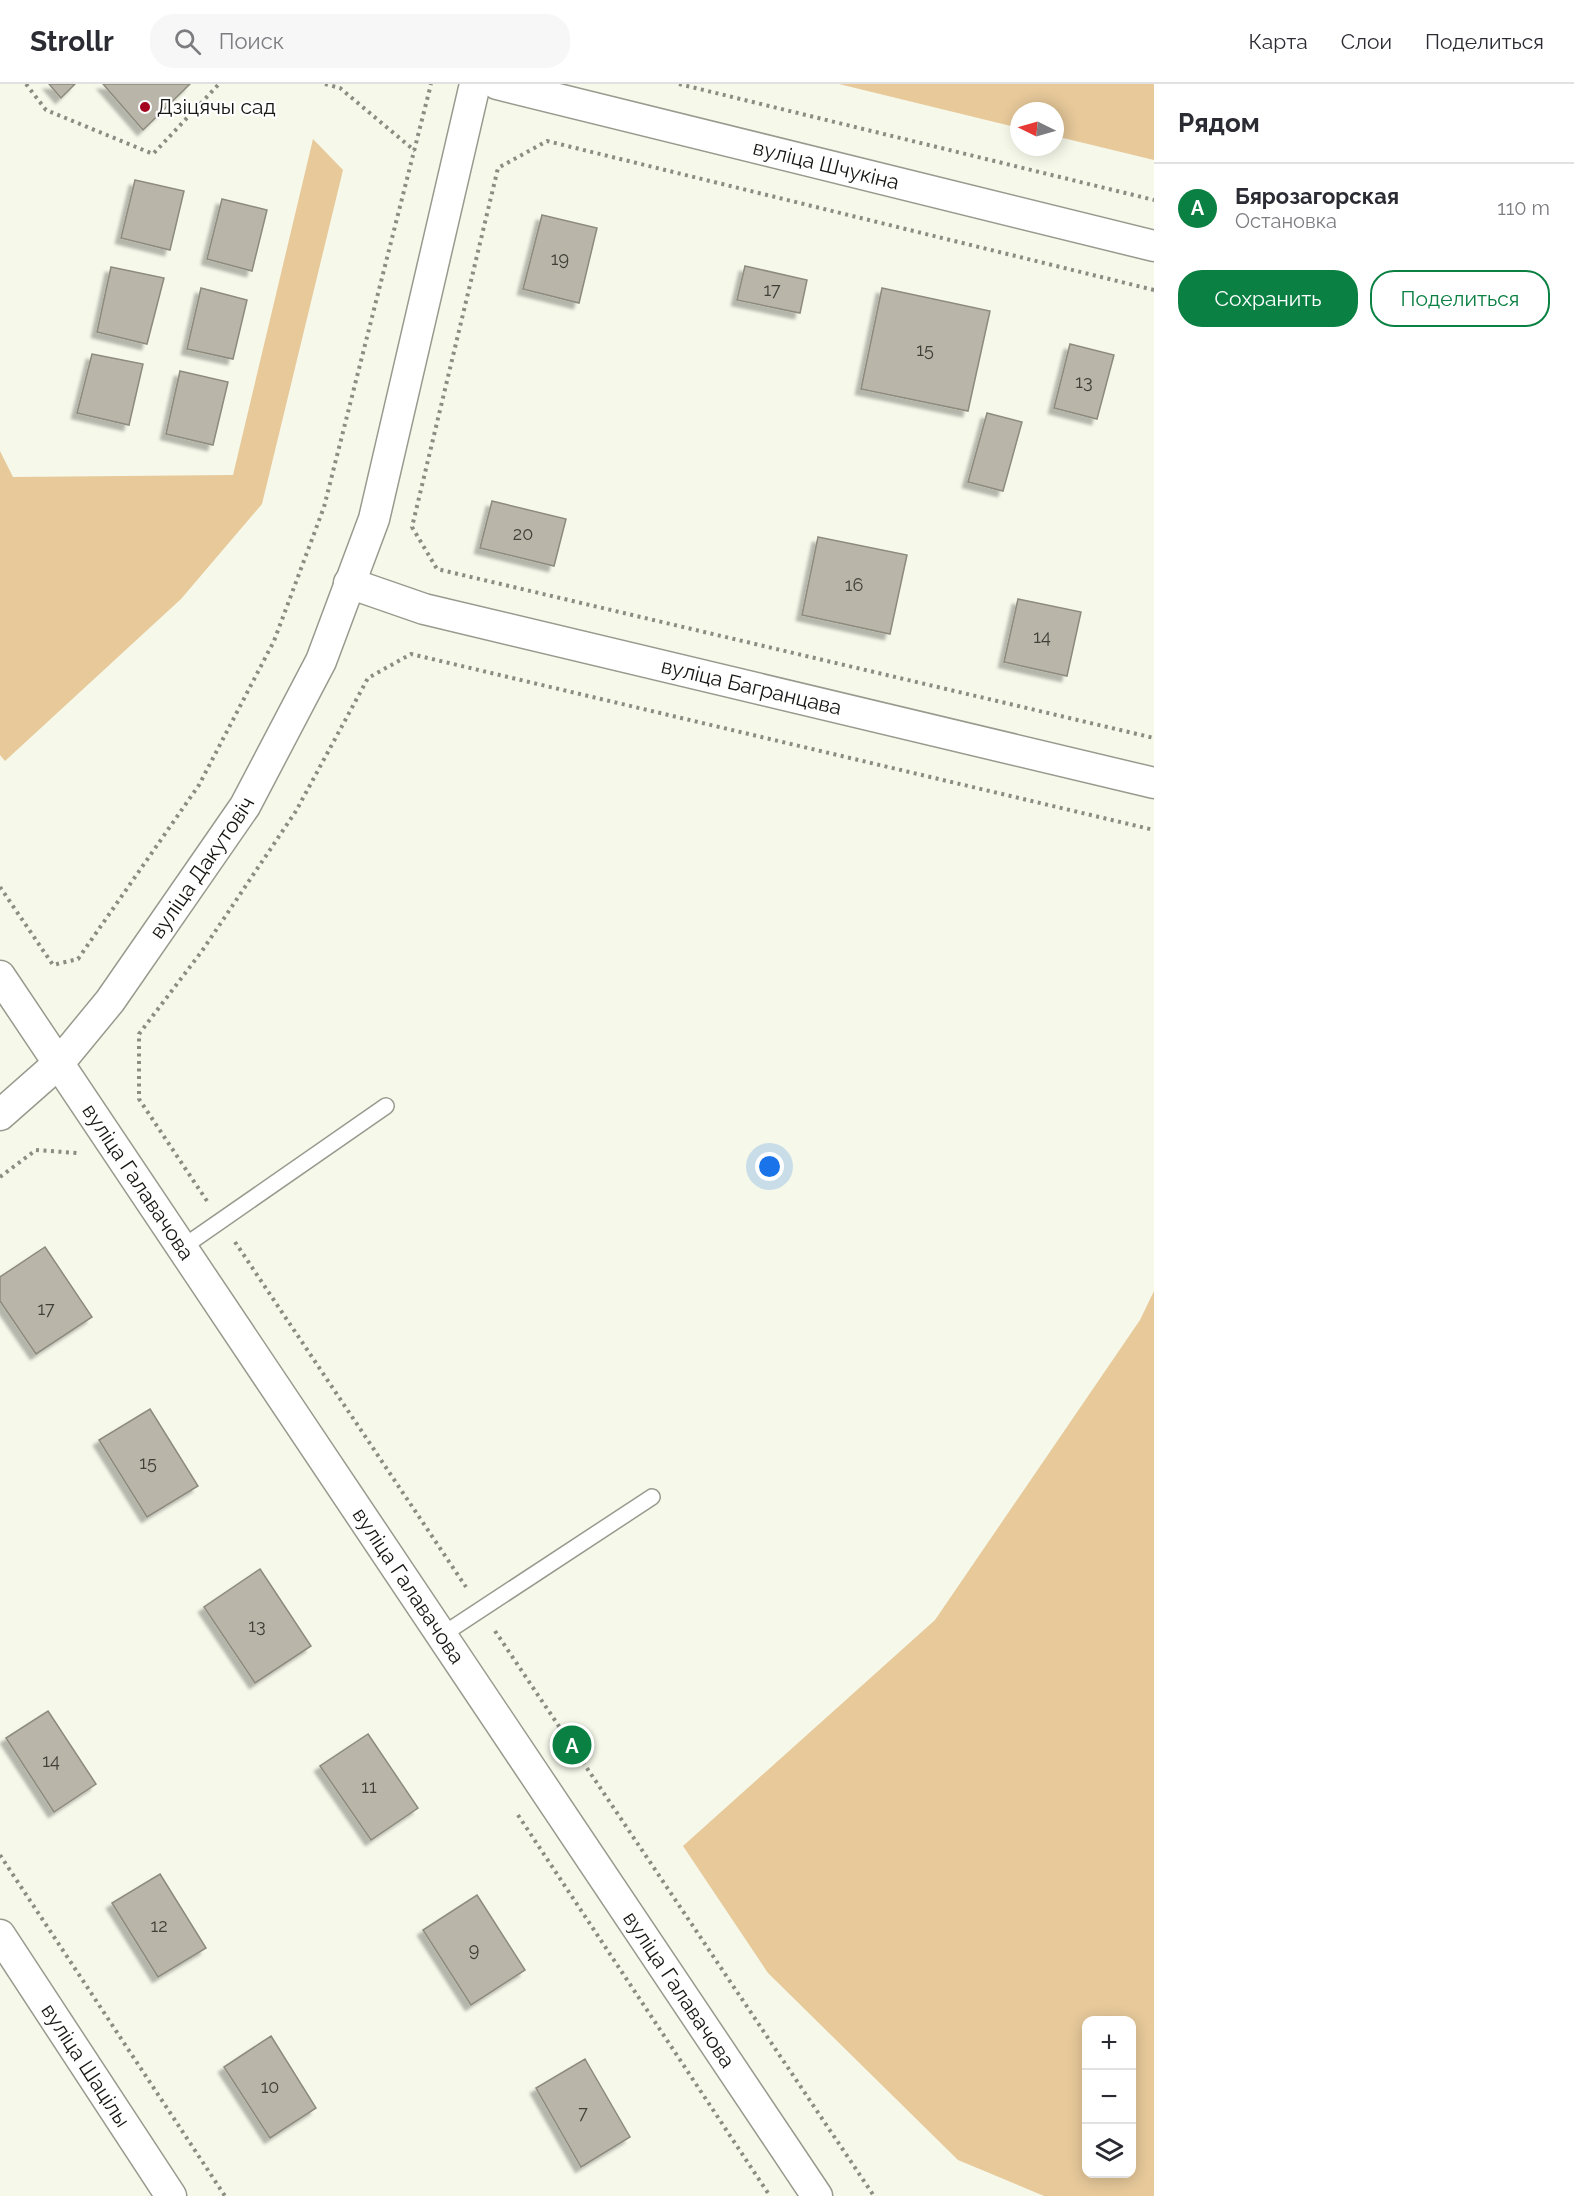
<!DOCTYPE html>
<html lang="ru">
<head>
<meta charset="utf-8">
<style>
	:root { --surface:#fff; --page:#f7f7f7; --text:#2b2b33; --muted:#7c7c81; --line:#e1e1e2; --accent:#0b8043 }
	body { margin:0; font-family:Raleway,sans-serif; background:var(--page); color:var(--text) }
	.controls { position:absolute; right:18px; bottom:18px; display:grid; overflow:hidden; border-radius:12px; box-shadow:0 3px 15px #0003 }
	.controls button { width:54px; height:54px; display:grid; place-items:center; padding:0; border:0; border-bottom:2px solid var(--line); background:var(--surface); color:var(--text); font:30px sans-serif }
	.compass { position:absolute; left:1010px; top:18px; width:54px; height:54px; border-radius:50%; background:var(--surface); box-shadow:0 3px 15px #0003; rotate:275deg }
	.you { position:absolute; left:770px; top:1083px; width:21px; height:21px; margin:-15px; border:4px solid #fff; border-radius:50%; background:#1a73e8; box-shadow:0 0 0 9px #1a73e833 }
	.badge { display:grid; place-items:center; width:39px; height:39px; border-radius:50%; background:var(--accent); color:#fff; font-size:20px; font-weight:700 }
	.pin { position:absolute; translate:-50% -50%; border:3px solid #fff; box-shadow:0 2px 6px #0006 }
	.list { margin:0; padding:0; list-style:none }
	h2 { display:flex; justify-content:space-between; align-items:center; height:78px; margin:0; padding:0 24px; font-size:26px }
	h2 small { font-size:20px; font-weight:400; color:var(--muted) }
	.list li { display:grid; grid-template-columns:39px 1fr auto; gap:18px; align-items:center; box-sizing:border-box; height:90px; padding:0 24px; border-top:2px solid var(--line) }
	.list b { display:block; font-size:22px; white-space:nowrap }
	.list p { margin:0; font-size:20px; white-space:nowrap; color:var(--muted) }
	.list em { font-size:20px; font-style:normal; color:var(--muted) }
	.actions { display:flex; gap:12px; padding:18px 24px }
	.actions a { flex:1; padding:14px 0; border:2px solid var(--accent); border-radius:24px; text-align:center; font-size:21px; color:var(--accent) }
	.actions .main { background:var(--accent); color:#fff }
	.icon { flex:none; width:33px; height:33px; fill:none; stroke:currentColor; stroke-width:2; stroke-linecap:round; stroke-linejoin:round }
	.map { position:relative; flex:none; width:1154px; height:2112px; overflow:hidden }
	header { display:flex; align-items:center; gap:36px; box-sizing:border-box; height:84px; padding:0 30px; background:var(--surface); border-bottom:2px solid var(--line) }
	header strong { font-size:28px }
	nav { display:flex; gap:33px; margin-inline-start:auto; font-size:21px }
	.search { width:420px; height:54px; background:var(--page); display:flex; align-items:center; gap:15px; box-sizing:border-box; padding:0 21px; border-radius:24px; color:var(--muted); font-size:22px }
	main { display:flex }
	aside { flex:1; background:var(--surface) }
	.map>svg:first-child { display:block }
	.green { fill:#e7c99a; fill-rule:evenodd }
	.building { fill:#b9b6a9; stroke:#8d8a7e; stroke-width:1.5; filter:url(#shadow) }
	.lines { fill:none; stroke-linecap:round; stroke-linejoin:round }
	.service-casing { stroke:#989a8e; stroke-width:18 }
	.minor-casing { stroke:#989a8e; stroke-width:33 }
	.path { stroke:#8b8d83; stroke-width:4; stroke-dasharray:3 4.5; stroke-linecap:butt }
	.service { stroke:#fff; stroke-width:15 }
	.minor { stroke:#fff; stroke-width:30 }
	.poi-dot { fill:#a2051d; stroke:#fff; stroke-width:2 }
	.labels { text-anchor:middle; stroke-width:4.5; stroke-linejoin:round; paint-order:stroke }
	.number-label { font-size:18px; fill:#3f3f38 }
	.poi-label { font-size:21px; fill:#161712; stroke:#fff; text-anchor:start }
	.street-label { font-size:21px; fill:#161712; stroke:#fff }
</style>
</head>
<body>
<header>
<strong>Strollr</strong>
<div class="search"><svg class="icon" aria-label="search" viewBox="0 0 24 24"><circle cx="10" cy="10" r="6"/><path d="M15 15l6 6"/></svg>Поиск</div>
<nav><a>Карта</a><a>Слои</a><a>Поделиться</a></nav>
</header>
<main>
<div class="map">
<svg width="1154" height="2112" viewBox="0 0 1154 2112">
	<defs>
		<filter id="shadow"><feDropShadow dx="-5.5" dy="5.5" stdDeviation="1.5" flood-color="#0004"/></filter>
	</defs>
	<rect width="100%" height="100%" fill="#f6f8ea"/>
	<!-- green -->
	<path class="green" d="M839,0H1154V76L1055,52V27H1019V44Z
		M313,55L343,86L262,420L181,515L5,677L0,671V367L13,393L233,391Z
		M1154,1207V2112H1044L958,2076L768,1889L683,1762L935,1536L1140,1236ZM1132,1936V2090H1086V1936Z"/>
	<!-- building -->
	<path class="building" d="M49,0H75L61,14Z
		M103,0H190L143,46Z
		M135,96L184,107L170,166L121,154Z
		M222,115L267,126L252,187L207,175Z
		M542,131L597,144L579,219L523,205Z
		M745,182L807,196L800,229L737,216Z
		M111,183L164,194L147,260L97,248Z
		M201,204L247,216L233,275L187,265Z
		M882,204L990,227L968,327L861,305Z
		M1070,260L1114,271L1097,335L1054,324Z
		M92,270L143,280L129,341L77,329Z
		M180,287L228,298L213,361L166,350Z
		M987,329L1022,338L1003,407L968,398Z
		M492,417L566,435L554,482L480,464Z
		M818,453L907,471L890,550L802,531Z
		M1018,515L1081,528L1067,592L1004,578Z
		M45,1163L92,1233L36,1270L0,1217V1193Z
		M150,1325L198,1402L147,1433L99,1356Z
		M260,1485L311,1562L255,1599L204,1523Z
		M48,1627L96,1700L54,1728L6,1654Z
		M368,1650L418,1724L371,1756L320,1682Z
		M160,1790L206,1864L158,1893L112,1819Z
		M477,1811L525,1886L471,1921L423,1846Z
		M271,1952L316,2024L270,2054L224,1983Z
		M585,1975L630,2053L581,2083L536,2004Z"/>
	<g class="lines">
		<!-- service casing -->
		<g class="service-casing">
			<path id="service" d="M183,1163L386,1022
				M442,1551L652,1413"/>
		</g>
		<!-- minor casing -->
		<g class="minor-casing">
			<g id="minor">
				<path id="s1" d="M497,0L1154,162"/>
				<path id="s2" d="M349,499L424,525L1154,699"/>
				<path id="s3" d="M0,892L817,2112"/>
				<path id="s4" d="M0,1031L59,979L110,917L245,722L321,577L374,435L475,0"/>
				<path id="s5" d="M0,1851L171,2112"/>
			</g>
		</g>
		<!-- path -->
		<path class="path" d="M26,0L46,26L153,70L219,0
			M325,0L340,4L415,67
			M679,0L1154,116
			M1154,206L547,57L498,84L412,443L437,485L1154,654
			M0,803L53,881L78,875L199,701L274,557L324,423L431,0
			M0,1093L36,1066L77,1069
			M207,1117L139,1015V950L202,867L296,727L368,594L411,570L1154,746
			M235,1158L466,1503
			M495,1547L874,2112
			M561,1669L572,1661
			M518,1731L770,2112
			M0,1771L225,2112"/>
		<!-- service -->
		<use href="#service" class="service"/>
		<!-- minor -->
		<use href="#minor" class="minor"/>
	</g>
	<!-- markers -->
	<circle class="poi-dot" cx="145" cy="23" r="6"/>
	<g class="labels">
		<!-- number labels -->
		<g class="number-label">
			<text x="560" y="181">19</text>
			<text x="772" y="212">17</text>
			<text x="925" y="272">15</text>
			<text x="1084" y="304">13</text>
			<text x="523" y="456">20</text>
			<text x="854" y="507">16</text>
			<text x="1042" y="559">14</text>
			<text x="46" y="1231">17</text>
			<text x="148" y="1385">15</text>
			<text x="257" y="1548">13</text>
			<text x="51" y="1683">14</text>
			<text x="369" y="1709">11</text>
			<text x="159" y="1848">12</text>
			<text x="474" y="1872">9</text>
			<text x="270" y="2009">10</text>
			<text x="583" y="2035">7</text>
		</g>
		<!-- poi labels -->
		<g class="poi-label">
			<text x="157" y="30">Дзіцячы сад</text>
		</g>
		<!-- street labels -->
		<g class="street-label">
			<text dy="7" stroke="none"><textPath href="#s1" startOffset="339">вуліца Шчукіна</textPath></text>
			<text dy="7" stroke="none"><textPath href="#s2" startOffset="416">вуліца Багранцава</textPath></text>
			<text dy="7" stroke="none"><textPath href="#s4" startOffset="321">вуліца Дакутовіч</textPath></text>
			<text dy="7" stroke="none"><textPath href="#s3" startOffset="248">вуліца Галавачова</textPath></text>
			<text dy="7" stroke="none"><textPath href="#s3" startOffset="734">вуліца Галавачова</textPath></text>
			<text dy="7" stroke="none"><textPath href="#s3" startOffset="1220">вуліца Галавачова</textPath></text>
			<text dy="7" stroke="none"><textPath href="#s5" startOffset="156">вуліца Шацілы</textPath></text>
		</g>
	</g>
</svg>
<div class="controls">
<button>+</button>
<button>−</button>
<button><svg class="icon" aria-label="layers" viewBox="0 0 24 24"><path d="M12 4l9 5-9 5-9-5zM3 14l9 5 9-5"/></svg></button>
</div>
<svg class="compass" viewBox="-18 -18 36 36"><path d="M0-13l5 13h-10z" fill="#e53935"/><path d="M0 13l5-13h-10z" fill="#7c7c81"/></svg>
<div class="you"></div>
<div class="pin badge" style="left:572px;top:1661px">A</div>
</div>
<aside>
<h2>Рядом<small></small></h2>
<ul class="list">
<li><span class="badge">A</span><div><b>Бярозагорская</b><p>Остановка</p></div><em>110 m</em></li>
</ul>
<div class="actions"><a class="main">Сохранить</a><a>Поделиться</a></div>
</aside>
</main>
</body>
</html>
